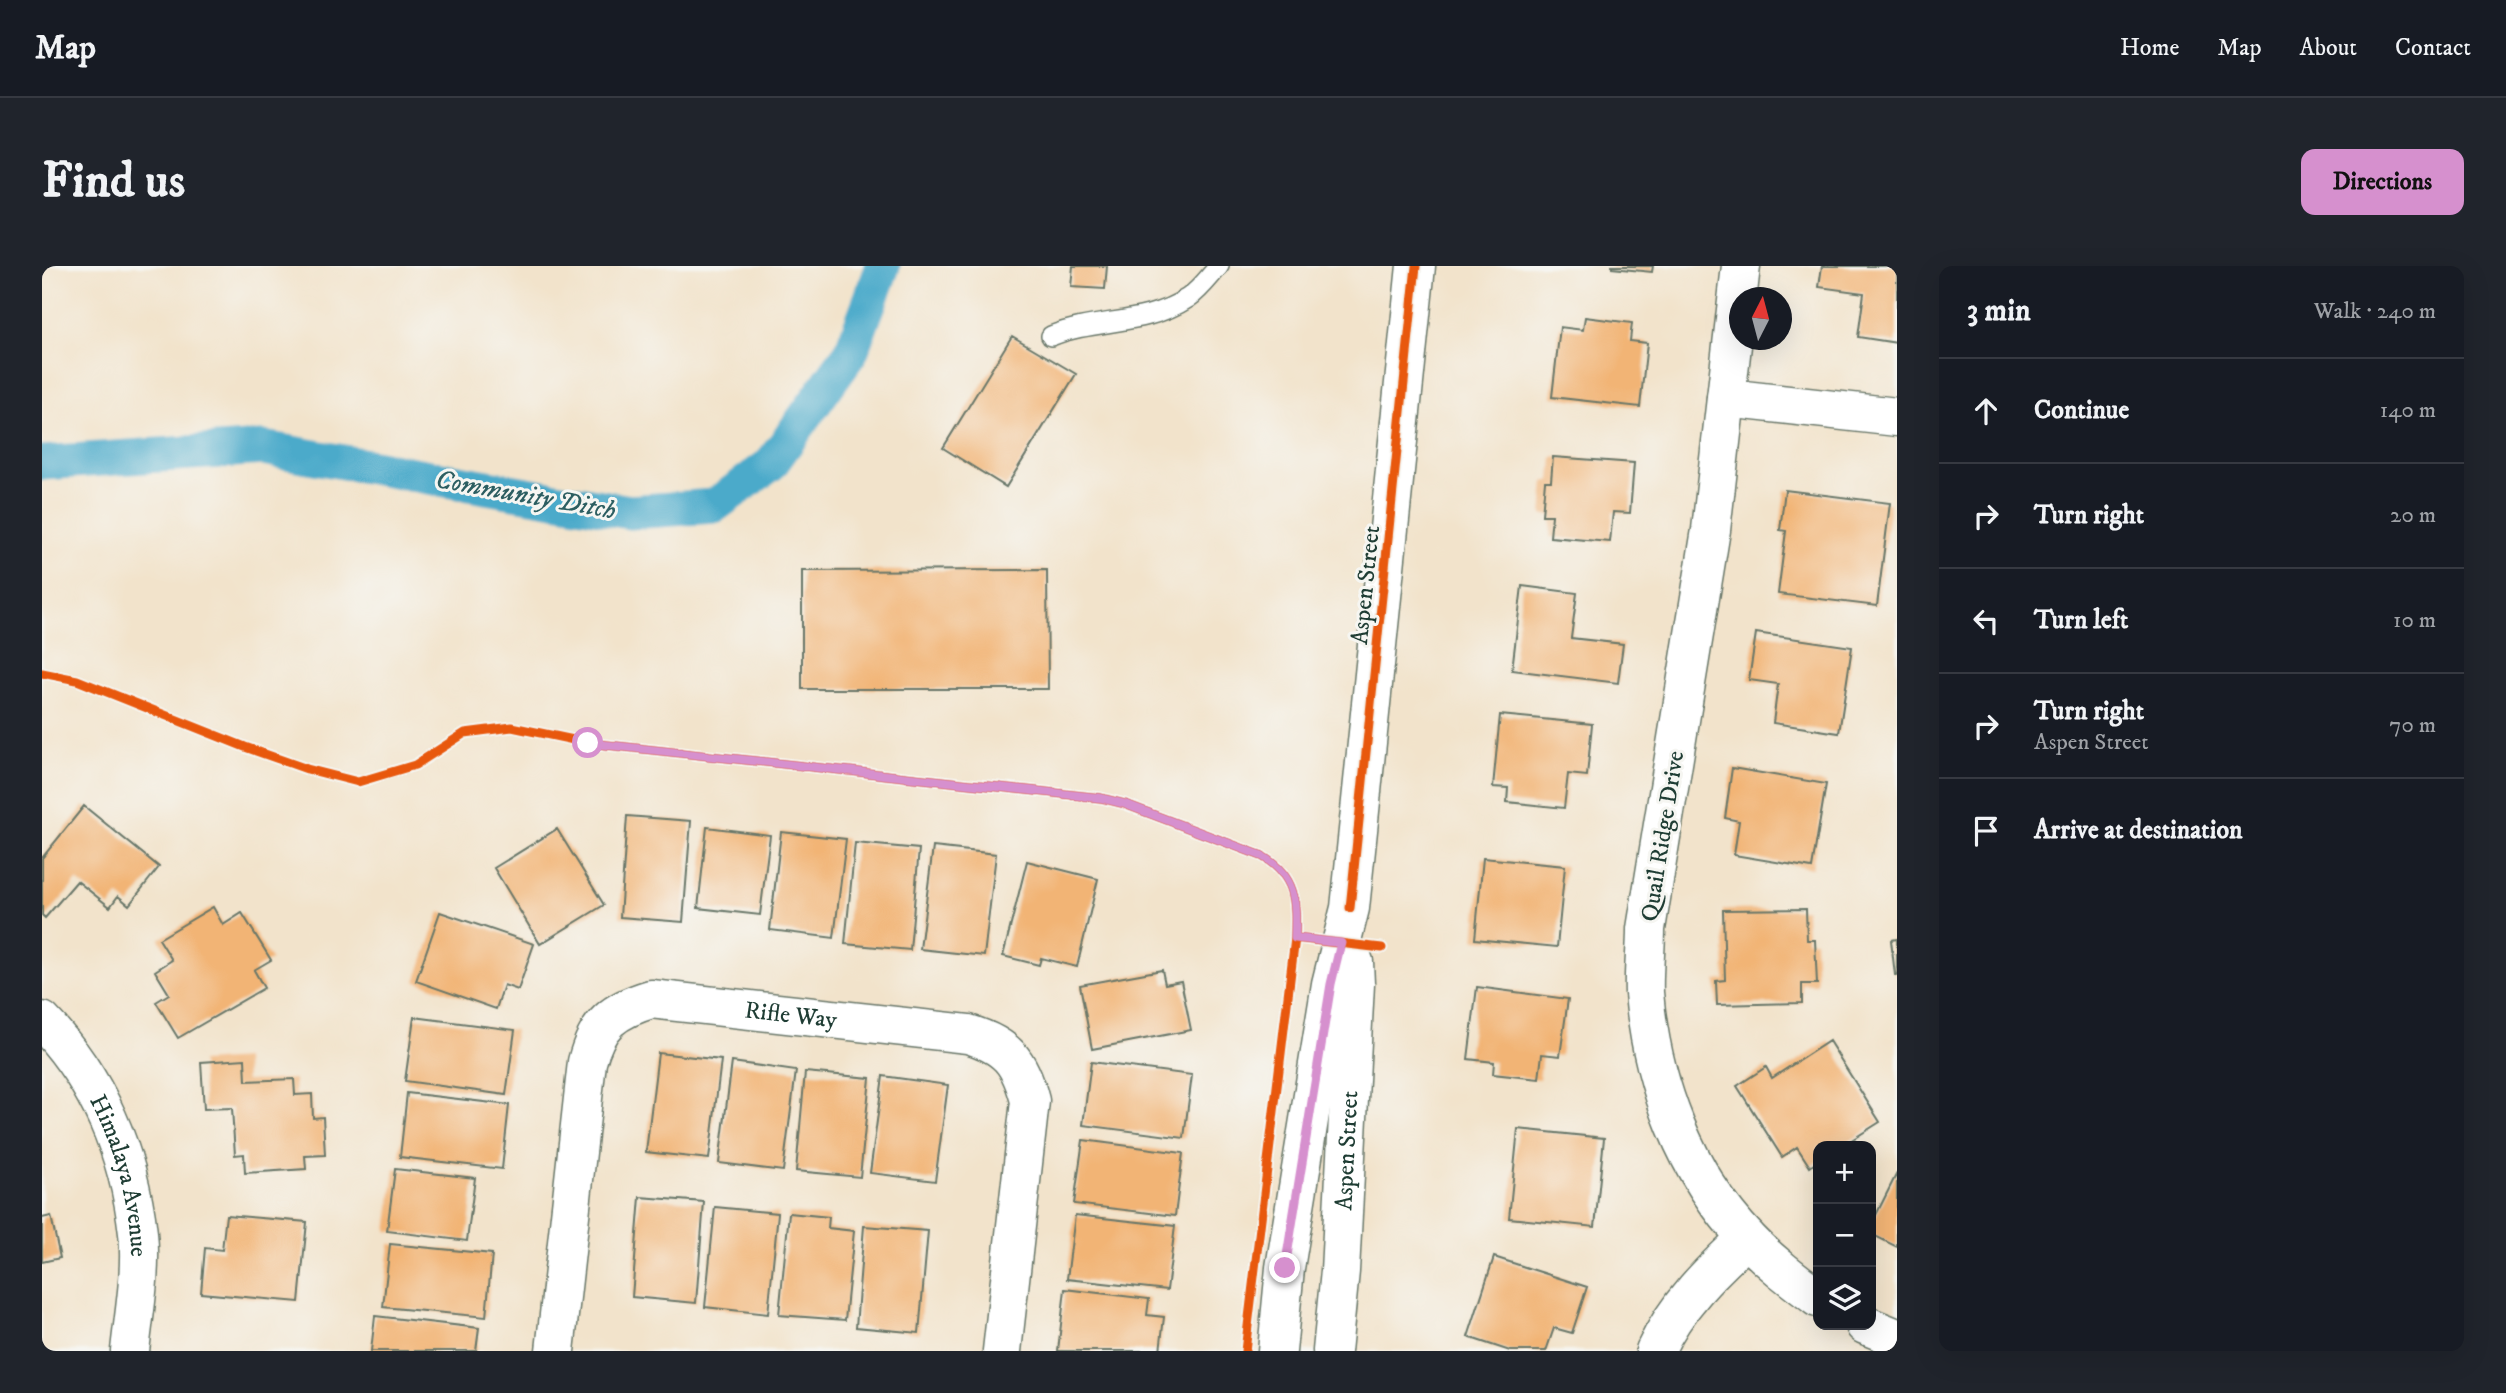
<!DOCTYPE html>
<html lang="en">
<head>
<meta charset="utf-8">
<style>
	:root { --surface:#171b24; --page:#20242c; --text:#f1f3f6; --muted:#9ea1a6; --line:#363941; --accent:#d690ce }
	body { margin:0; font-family:"IM FELL DW Pica",serif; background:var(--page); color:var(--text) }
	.controls { position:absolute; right:21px; bottom:21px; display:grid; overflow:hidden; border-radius:14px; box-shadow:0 7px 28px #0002 }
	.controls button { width:63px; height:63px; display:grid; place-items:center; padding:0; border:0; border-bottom:2px solid var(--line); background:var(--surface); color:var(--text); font:35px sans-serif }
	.compass { position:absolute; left:1687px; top:21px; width:63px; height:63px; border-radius:50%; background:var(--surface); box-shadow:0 7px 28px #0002; rotate:6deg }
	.stop { position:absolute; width:21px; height:21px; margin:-16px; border:5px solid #d690ce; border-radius:50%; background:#fff }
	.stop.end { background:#d690ce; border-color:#fff; box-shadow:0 2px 7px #0008 }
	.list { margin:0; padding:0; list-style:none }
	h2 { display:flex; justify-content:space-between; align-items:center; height:91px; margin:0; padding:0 28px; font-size:30px }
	h2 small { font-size:23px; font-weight:400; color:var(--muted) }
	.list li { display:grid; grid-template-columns:46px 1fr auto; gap:21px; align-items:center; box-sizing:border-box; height:105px; padding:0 28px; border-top:2px solid var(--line) }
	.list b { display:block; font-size:26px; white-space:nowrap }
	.list p { margin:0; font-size:23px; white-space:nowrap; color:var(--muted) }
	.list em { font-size:23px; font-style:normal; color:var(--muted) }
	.icon { flex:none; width:38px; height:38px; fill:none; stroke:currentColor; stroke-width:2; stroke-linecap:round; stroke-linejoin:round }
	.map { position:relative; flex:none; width:1855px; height:1085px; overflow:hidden; border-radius:14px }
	header { display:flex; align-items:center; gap:42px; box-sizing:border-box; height:98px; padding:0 35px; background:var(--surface); border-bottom:2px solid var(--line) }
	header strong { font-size:33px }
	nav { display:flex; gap:38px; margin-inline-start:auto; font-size:24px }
	.intro { display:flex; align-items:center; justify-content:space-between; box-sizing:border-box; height:168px; padding:0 42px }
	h1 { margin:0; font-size:49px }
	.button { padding:18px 32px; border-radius:14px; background:var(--accent); color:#111; font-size:24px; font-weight:700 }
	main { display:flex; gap:42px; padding:0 42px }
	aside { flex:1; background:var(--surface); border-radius:14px; box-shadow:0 7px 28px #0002 }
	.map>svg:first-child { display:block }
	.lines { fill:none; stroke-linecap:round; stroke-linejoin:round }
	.canal { stroke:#4caaca; stroke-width:35 }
	.building { fill:#f2b475 }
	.service-casing { stroke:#697769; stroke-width:22 }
	.minor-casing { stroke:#697769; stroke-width:41 }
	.tertiary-casing { stroke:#697769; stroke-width:41 }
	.service { stroke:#fff; stroke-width:19 }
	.minor { stroke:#fff; stroke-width:38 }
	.tertiary { stroke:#fff; stroke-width:38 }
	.cycleway-casing { stroke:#f6f6f2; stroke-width:13 }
	.cycleway { stroke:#e8590c; stroke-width:9 }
	.route { stroke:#d690ce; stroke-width:9 }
	.labels { text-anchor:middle; stroke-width:6; stroke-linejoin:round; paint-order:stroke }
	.street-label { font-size:24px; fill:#1f3d34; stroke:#f6f6f2 }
	.water-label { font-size:26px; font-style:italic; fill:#2c5e61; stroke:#f6f6f2 }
</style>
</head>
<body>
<header>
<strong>Map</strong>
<nav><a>Home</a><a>Map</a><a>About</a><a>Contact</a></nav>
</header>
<div class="intro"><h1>Find us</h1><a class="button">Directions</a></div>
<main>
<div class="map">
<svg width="1855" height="1085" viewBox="0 0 1855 1085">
	<rect width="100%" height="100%" fill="#f6f6f2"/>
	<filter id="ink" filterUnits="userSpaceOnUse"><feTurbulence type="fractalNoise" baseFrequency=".0143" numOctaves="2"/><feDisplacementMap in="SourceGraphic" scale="14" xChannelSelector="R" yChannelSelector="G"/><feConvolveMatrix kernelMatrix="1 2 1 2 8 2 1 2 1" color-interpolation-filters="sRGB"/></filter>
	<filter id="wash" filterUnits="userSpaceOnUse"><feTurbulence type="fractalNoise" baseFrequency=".00686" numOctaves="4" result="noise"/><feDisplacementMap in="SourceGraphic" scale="28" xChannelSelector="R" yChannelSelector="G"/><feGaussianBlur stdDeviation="1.57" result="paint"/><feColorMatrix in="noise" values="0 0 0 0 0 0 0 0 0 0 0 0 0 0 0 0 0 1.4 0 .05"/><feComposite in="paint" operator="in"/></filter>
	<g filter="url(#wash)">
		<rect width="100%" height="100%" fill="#f2e3cb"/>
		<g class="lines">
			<!-- canal -->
			<path class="canal" d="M0,197L221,182L588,246L672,240L729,198L809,86L841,0"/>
		</g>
		<g id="blocks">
			<!-- building -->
			<path class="building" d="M1031,0H1065L1063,23L1029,21Z
				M1570,0H1611L1610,6L1570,2Z
				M1780,0H1855V77L1816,71L1822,27L1777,21Z
				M1543,51L1590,57L1588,75L1605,77L1598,141L1510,131L1518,61L1541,64Z
				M970,70L1034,108L964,221L901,182Z
				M1511,191L1592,197L1588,247L1571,246L1568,276L1508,271L1510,249H1500L1503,215H1509Z
				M1743,224L1848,237L1835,340L1736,328L1744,265L1738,264Z
				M1005,304L1006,423H760V305Z
				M1480,320L1535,327L1529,372L1581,378L1576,417L1470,404Z
				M1714,367L1810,381L1797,467L1731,457L1736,418L1707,414Z
				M1458,449L1550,458L1545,510L1526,508L1522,542L1465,536L1466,522L1451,521Z
				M1690,502L1784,518L1770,602L1692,589L1697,555L1683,552Z
				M42,540L117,601L87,639L76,630L68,641L35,615L3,652L0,649V592Z
				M585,550L649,555L641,656L578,651Z
				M665,561L728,569L718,649L656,642Z
				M515,563L562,639L498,678L452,602Z
				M739,566L804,573L792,672L728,664Z
				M813,577L877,583L868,684L803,678Z
				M891,581L954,588L942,690L878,683Z
				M1441,592L1523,600L1515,681L1433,673Z
				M985,595L1056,613L1035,701L999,692L997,699L961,690Z
				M171,641L181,659L200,647L229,694L212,704L222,722L136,772L114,736L127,728L113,705L130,694L117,673Z
				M1764,643L1765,674H1773L1775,718H1760V737L1675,739L1674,715L1683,714L1681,644Z
				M398,646L492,678L476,724L462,719L454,743L374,715Z
				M1855,673V709H1853L1849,674Z
				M1120,704L1123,718L1139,715L1149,764L1050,783L1038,719Z
				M1435,721L1526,733L1518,790L1500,788L1497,813L1451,808L1452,796L1426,793Z
				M372,751L473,764L464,829L363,815Z
				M1787,775L1838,856L1800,880H1776V895L1768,901L1755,881L1740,891L1695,820L1724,801L1730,812Z
				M616,787L679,794L667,893L604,886Z
				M203,793L204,815L252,813L253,829L270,828L271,852L281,851L283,889L263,890L264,903L203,907L202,888L193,889L190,842L162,843L159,796Z
				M690,796L754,805L741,905L677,897Z
				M1049,796L1150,809L1142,872L1041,859Z
				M763,806L828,812L818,911L754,905Z
				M841,810L906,819L893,915L828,907Z
				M365,827L467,839L460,903L358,891Z
				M1476,863L1562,872L1553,961L1467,952Z
				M1041,874L1141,887L1133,950L1032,938Z
				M353,903L433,912L425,975L345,965Z
				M1855,907V981L1829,968V959Z
				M598,931L662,936L654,1037L590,1031Z
				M673,941L736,947L726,1048L663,1041Z
				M747,947L787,951L786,962L812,965L803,1054L737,1049Z
				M184,949L265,956L257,1036L159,1027L163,982L180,984Z
				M1033,949L1133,960L1125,1024L1025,1013Z
				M9,950L18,992L0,996V952Z
				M822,960L886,965L877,1067L814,1061Z
				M348,978L450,988L444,1051L341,1041Z
				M1452,991L1545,1021L1530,1067L1512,1062L1504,1085H1468L1426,1071Z
				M1023,1023L1107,1033L1105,1049L1122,1051L1118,1085H1016Z
				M333,1050L437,1062L434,1085H329Z"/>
		</g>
	</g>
	<g filter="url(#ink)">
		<use href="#blocks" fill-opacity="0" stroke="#697769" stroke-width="2"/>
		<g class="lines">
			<!-- service casing -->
			<g class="service-casing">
				<path id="service" d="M1009,70C1054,52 1103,60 1146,32C1158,24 1168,10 1177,0"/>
			</g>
			<!-- minor casing -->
			<g class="minor-casing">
				<g id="minor">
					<path d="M1699,0L1669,264L1604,663C1604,684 1601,706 1602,727C1610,817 1643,907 1707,974C1728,996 1752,1014 1776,1032"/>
					<path d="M1684,132L1855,151"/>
					<path id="s1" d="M0,755C56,813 87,887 96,967C100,1005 92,1047 88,1085"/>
					<path d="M1823,1059L1855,1072"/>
					<path id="s2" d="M513,1085L545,796C555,757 572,744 609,733L926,768C966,780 978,796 988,835L960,1085"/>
					<path d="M1613,1085C1634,1039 1669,1005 1705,972"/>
				</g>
			</g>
			<!-- tertiary casing -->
			<g class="tertiary-casing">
				<g id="tertiary">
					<path d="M1235,1085L1243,1002L1289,718L1308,642L1374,0"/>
					<path id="s3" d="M1290,1085L1298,1005L1313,718L1312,696"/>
				</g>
			</g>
			<!-- service -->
			<use href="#service" class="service"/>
			<!-- minor -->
			<use href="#minor" class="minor"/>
			<!-- tertiary -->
			<use href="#tertiary" class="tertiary"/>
			<!-- cycleway casing -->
			<g class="cycleway-casing">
				<path id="cycleway" d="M0,407L35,414L203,481L265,503L316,516L373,499L423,467L470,461L546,477L1059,532L1083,538L1220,590C1255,611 1254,635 1253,672L1203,1085
					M1308,642L1374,0
					M1253,672L1340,682"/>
			</g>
			<!-- cycleway -->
			<use href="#cycleway" class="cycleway"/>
		</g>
	</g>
	<g class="lines" filter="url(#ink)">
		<!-- route -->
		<path class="route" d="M546,477L1059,532L1083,538L1220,590C1255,611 1254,635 1253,672L1299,677L1289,718L1243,1002"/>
	</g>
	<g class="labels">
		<!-- street labels -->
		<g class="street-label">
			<text transform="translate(1323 319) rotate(-84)" y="8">Aspen Street</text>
			<text transform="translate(1620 570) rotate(-81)" y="8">Quail Ridge Drive</text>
			<text dy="8" stroke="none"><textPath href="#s2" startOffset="527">Rifle Way</textPath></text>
			<text dy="8" stroke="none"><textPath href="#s3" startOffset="201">Aspen Street</textPath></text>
			<text dy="8" stroke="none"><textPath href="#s1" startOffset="177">Himalaya Avenue</textPath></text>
		</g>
		<!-- water labels -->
		<g class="water-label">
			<text transform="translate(484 228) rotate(10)" y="9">Community Ditch</text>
		</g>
	</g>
</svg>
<div class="controls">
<button>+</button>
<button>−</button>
<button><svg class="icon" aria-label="layers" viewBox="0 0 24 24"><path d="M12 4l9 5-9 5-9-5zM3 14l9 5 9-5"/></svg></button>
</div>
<svg class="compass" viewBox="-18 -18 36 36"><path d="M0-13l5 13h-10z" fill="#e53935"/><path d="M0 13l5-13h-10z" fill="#9ea1a6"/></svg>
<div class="stop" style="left:546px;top:477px"></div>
<div class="stop end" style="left:1243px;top:1002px"></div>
</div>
<aside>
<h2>3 min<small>Walk · 240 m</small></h2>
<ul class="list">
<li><svg class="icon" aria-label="ahead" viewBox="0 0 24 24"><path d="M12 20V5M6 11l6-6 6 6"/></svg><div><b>Continue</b></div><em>140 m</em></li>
<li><svg class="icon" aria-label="right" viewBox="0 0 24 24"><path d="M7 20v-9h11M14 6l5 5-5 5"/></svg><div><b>Turn right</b></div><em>20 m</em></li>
<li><svg class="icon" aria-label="left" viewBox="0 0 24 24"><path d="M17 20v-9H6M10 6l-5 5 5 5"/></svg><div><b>Turn left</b></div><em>10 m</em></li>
<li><svg class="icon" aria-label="right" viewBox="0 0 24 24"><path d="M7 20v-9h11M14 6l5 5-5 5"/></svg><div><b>Turn right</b><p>Aspen Street</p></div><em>70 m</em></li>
<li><svg class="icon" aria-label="arrive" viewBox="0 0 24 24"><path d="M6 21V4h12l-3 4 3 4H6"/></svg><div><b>Arrive at destination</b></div></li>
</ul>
</aside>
</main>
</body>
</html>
